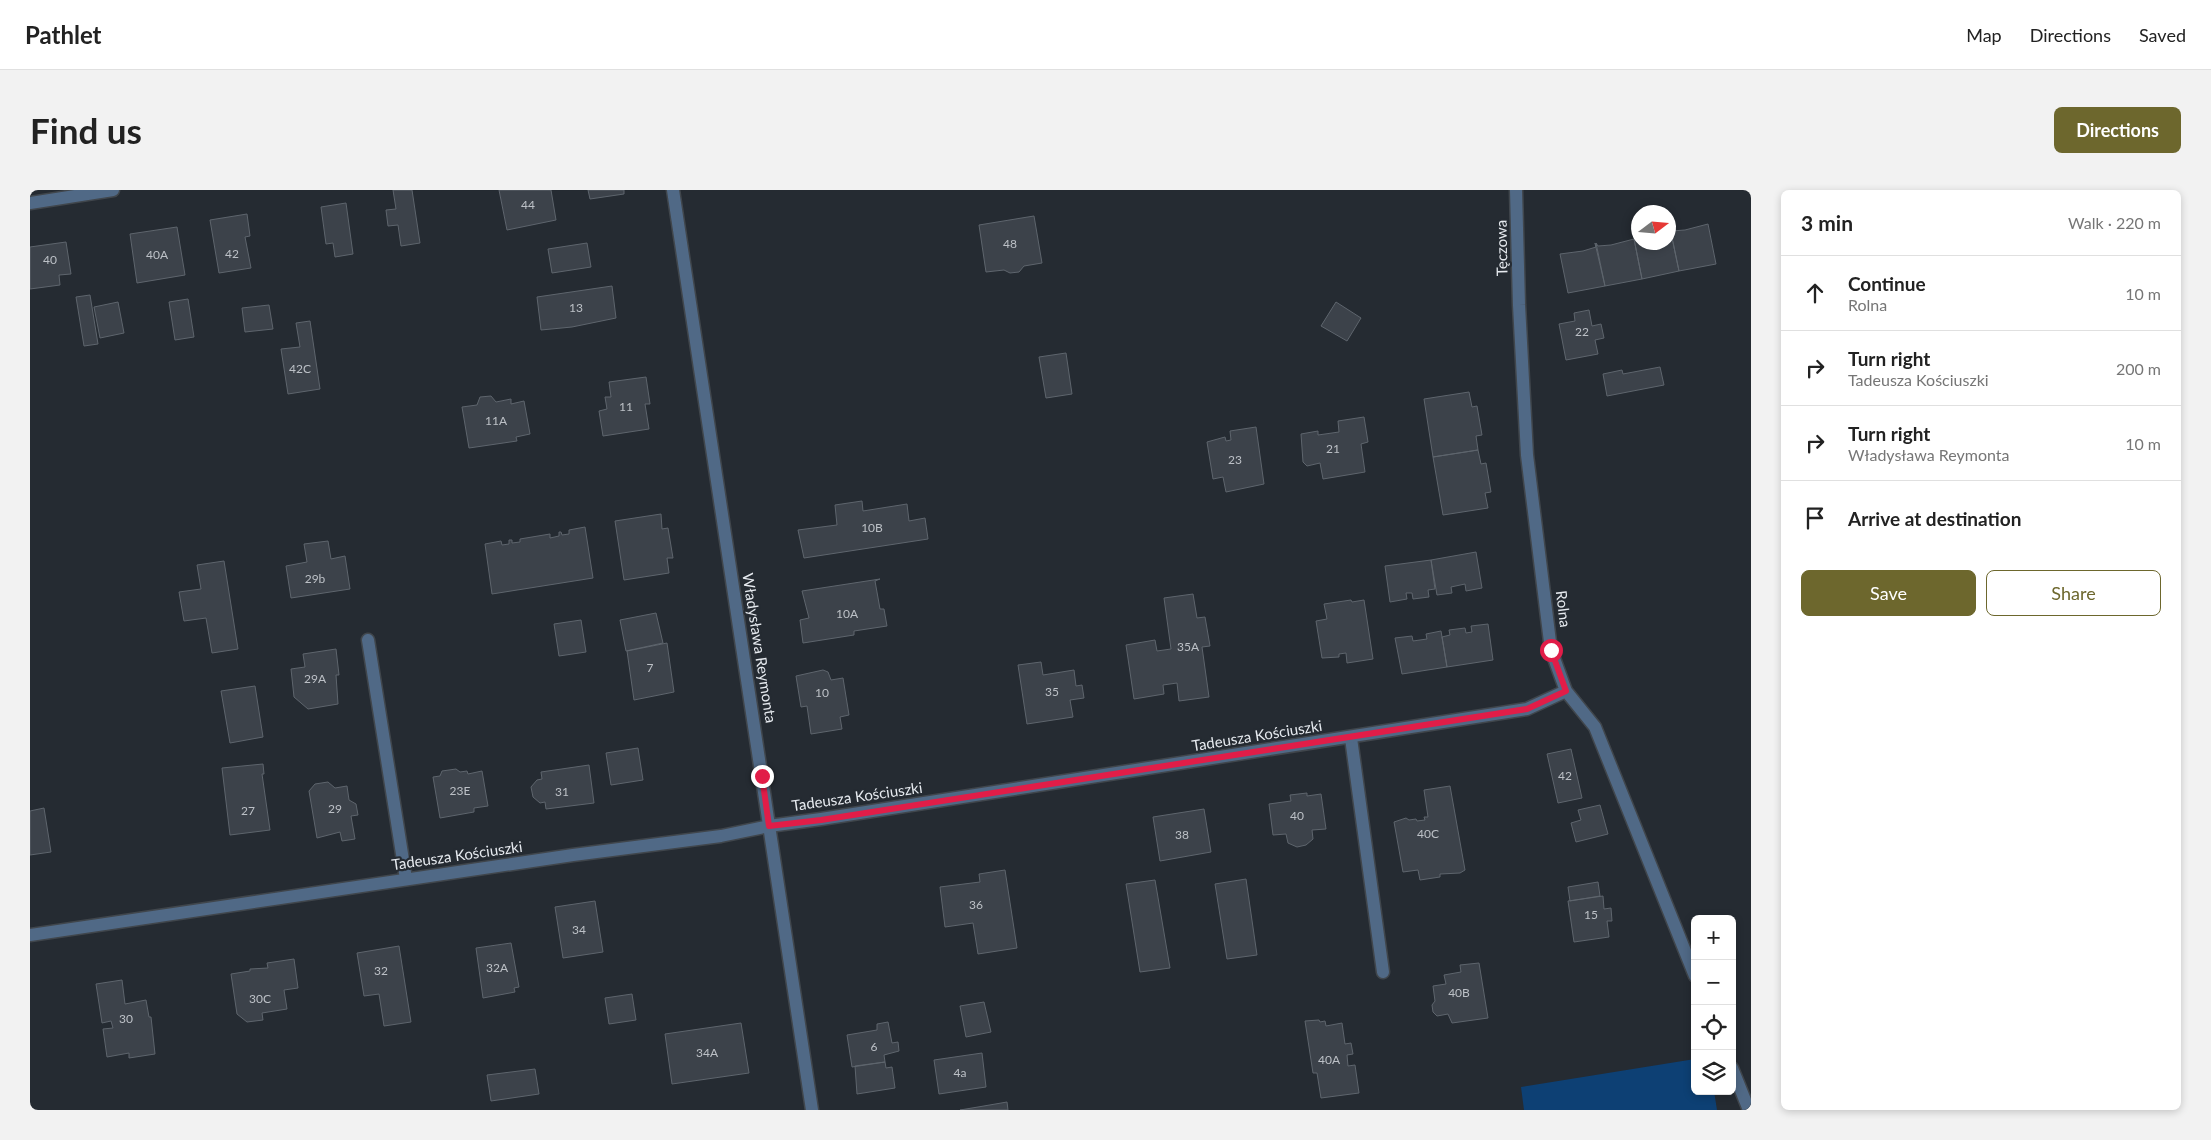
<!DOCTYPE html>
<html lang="en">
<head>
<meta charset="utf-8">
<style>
	:root { --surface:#fff; --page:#f2f2f2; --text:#222; --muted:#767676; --line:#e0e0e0; --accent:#6d672d }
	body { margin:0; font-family:Lato,sans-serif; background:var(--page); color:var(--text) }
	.controls { position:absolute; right:15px; bottom:15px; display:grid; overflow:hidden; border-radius:8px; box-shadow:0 2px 8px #0003 }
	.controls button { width:45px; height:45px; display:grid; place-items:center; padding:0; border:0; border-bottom:1px solid var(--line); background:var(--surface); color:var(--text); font:25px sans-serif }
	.compass { position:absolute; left:1601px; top:15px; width:45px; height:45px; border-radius:50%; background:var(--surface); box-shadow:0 2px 8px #0003; rotate:74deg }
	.stop { position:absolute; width:15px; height:15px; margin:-11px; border:4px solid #e11d48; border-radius:50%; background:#fff }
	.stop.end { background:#e11d48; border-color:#fff; box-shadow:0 1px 5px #0008 }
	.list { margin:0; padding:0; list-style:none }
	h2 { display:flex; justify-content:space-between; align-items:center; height:65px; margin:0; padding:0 20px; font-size:21px }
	h2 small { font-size:16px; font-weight:400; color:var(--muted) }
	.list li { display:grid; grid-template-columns:32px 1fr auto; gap:15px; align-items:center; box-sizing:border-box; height:75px; padding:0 20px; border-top:1px solid var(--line) }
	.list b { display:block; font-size:19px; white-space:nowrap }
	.list p { margin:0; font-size:16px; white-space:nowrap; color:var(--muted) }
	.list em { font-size:16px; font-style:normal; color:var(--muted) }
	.actions { display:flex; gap:10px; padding:15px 20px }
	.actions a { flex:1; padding:11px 0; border:1px solid var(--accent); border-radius:8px; text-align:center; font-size:18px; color:var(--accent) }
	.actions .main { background:var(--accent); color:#fff }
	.icon { flex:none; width:28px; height:28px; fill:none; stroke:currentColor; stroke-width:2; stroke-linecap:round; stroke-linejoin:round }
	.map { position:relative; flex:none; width:1721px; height:920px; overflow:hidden; border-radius:8px }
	header { display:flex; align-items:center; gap:30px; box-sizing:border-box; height:70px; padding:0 25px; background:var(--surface); border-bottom:1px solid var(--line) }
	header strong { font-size:24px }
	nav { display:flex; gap:28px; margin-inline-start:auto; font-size:18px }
	.intro { display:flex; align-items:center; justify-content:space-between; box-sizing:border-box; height:120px; padding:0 30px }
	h1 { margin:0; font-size:35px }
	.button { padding:12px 22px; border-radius:8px; background:var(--accent); color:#fff; font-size:18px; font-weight:700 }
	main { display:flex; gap:30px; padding:0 30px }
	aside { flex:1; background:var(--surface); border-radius:8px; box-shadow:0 2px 8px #0003 }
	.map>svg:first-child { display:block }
	.green { fill:#0d4074 }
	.building { fill:#3c424a; stroke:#5e656d }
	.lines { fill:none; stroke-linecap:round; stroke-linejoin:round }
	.service-casing { stroke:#40464c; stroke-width:15 }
	.minor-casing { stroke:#40464c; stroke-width:15 }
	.service { stroke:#506986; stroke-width:12 }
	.minor { stroke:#506986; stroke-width:12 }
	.route { stroke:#e11d48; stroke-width:6 }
	.labels { text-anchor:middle; stroke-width:4.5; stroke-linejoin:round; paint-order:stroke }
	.number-label { font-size:12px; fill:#bcc0c6 }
	.street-label { font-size:15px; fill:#e6eaef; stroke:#252b32 }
</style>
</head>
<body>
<header>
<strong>Pathlet</strong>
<nav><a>Map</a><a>Directions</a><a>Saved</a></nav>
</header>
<div class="intro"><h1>Find us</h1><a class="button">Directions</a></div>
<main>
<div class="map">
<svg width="1721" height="920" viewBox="0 0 1721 920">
	<rect width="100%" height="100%" fill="#252b32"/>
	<!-- green -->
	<path class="green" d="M1665,869V901H1684L1687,920H1494L1491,897Z"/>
	<!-- building -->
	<path class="building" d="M363,0H382L390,53L371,56L368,35L358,36L356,20L366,19Z
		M469,0H521L526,30L477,40Z
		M558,0H594V4L560,9Z
		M316,13L323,64L305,67L303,53L296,54L291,17Z
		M217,24L220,46L215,47L221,78L189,83L180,30Z
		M1004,26L1012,73L994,76L989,82L980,83L974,80L956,82L949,35Z
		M1678,34L1686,74L1649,81L1640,38L1642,41L1655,40Z
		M147,37L155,85L107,93L100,44Z
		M1640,38L1649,81L1612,89L1604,49L1608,48V52H1638Z
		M1604,49L1612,89L1575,96L1566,53L1568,56L1581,55Z
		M36,52L41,84L29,85L30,95L0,99V57Z
		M557,53L561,77L522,83L518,59Z
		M1565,53L1575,96L1538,103L1530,64L1553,61L1566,57Z
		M582,96L586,128L542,137L511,140L507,107Z
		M60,105L68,154L54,156L46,107Z
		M158,109L164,147L145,150L139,112Z
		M88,112L94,143L70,148L64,117Z
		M1306,112L1331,128L1317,151L1291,136Z
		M239,115L243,139L215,142L212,118Z
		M1559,120L1562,136L1571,134L1574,148L1565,150L1568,164L1536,170L1529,134L1545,131L1544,123Z
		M280,131L290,199L258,204L251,159L270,157L266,133Z
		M1036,163L1042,204L1016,208L1009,167Z
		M1630,177L1634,195L1577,206L1573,184L1592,180L1593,184Z
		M616,187L620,214H615L619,239L573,246L569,221L577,219L575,207H581L579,192Z
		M1439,202L1442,217L1447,216L1452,245L1446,246L1448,260L1403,267L1394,209Z
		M461,206L466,212L481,209V214L494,211L500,244L486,247L487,251L439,258L432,217L447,215L450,207Z
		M1334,227L1338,252L1331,254L1335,282L1293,289L1290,273L1277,276L1273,272L1271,244L1288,241V245L1309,242L1308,231Z
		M1226,237L1234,294L1196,302L1193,287L1183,289L1177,252L1195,247L1196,251L1201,250L1200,241Z
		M1448,260L1451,274L1456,273L1461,302L1455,303L1458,318L1413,325L1403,267Z
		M832,311L833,321L877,314L879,331L895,328L898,349L774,368L768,340L807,335L805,315Z
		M631,324L632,339L638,338L643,368H637L639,383L594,390L585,331Z
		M555,337L563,388L462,404L455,354L471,351L472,355L479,354V350H482V353L490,352V349L520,344V348L529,346V342H531L532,345L539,344V340Z
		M298,351L301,369L315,366L320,399L261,408L256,376L277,372L274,354Z
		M1446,362L1452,398L1436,401L1435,394L1421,397L1422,403L1407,405L1401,370Z
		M1401,370L1405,399L1398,400L1399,407L1383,409L1382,403H1376L1377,409L1360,412L1355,376Z
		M194,371L208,459L182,463L176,428L154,431L149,402L171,399L167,375Z
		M850,389L845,391L850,419H854L857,436L824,441V445L773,453L770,430L779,428L772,401Z
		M1163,404L1167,428L1175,427L1180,456L1172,457L1179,507L1149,511L1147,493L1133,495L1134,504L1104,509L1096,455L1125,450L1127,461L1141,459L1134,408Z
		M1321,410L1322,412L1334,410L1343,469L1317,473L1316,463L1309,464V467L1292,468L1286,431L1297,429L1294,414Z
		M626,423L633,453L596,461L590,430Z
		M551,430L556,462L529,466L524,434Z
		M1458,434L1463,470L1417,477L1412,447L1420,445L1419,440L1435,438L1436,443L1442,442L1441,436Z
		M1411,441L1417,477L1372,484L1365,448L1382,446L1383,451L1397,449L1396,444Z
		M637,453L644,502L604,510L597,461Z
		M306,459L309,485H306L308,514L278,519L264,507L261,479L275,477L273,464Z
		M1011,472L1013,485L1044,480L1046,496L1052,495L1054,508L1040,510L1043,527L997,534L988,475Z
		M793,480L798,482L801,490L813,488L819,525L810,527L812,539L781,544L777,516L771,517L766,486Z
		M225,496L233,547L200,553L191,501Z
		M608,558L613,590L581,595L576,563Z
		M1541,559L1552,608L1528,613L1517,564Z
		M233,574L234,584H232L240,640L200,645L192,578Z
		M559,575L564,613L516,619L515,612L510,613L503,607L501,597L507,590L512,589L511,582Z
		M426,579L430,582L437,581L438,584L452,581L458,616L444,618V622L410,628L403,587L410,586L412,581Z
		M298,592L305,598L317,596L319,610L326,614L328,625L321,626L325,649L312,651L310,642L287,648L279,601L285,594Z
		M1420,596L1435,680L1430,683L1410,684V687L1390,690L1388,680L1373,682L1364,632L1376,628L1379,630L1386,629L1387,631L1395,630L1394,627H1398L1394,600Z
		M1277,603V606L1291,604L1296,639L1282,640L1283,649L1276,655L1267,657L1258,653L1256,644L1243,645L1239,614L1261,611L1260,605Z
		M1570,615L1578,644L1546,652L1541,633L1551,630L1548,620Z
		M14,618L21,662L0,665V621Z
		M1174,619L1181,662L1130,671L1123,627Z
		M975,680L987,758L948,764L943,733L915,737L910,697L950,692L949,684Z
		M1216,689L1227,765L1197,769L1185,694Z
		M1125,690L1140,778L1110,782L1096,694Z
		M1568,692L1570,706L1540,711L1538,697Z
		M1573,706L1574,719L1581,718L1582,731H1577L1579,747L1544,752L1538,711Z
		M565,711L573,762L533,768L525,717Z
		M481,753L489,797L484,798L485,802L453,808L446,758Z
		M369,756L381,832L354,836L349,804L334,806L327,763Z
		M264,769L268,798L254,800L257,819L232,823L233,830L217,832L207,824L201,784L220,781V779L238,778L237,773Z
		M1449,773L1458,828L1422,833L1418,824L1407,826L1403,822L1402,815L1405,811L1403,796L1416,794L1414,785L1431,782L1430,775Z
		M92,790L95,814L116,810L119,827H121L125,864L99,868V863L77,867L73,839L83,838L81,831L72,833L66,794Z
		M602,804L606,830L579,834L575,808Z
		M954,812L961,842L936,847L930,816Z
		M1289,830L1290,832L1295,831L1296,836L1312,833L1315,854L1321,853L1323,864L1317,865L1318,876L1325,875L1329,903L1291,908L1287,883H1283L1275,831Z
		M858,832L862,853L868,852L869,861L854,865L855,872L822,877L817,845L847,840V834Z
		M711,833L719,883L642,894L635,844Z
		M952,863L956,897L909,904L904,870Z
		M855,872L856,878L862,877L865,898L827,904L825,876Z
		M505,879L509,904L461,911L457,885Z
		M977,912L978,920H930L948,917Z"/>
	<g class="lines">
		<!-- service casing -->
		<g class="service-casing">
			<path id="service" d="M338,450L376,689
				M1321,548L1353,782"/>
		</g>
		<!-- minor casing -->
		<g class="minor-casing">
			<path id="minor" d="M643,0L782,920
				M1486,0L1489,115L1497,265L1521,460L1536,501L1565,537L1665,786
				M0,13L83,0
				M0,745L543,665L691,646L739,636L791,629L1497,519L1536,501
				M1702,878L1719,920"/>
		</g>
		<!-- service -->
		<use href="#service" class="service"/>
		<!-- minor -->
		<use href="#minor" class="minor"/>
	</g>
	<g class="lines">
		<!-- route -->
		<path class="route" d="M732,586L739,636L791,630L1497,519L1536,501L1521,460"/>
	</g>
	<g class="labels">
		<!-- number labels -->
		<g class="number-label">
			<text x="498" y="19">44</text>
			<text x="980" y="58">48</text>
			<text x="202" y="68">42</text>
			<text x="127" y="69">40A</text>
			<text x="20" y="74">40</text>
			<text x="546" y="122">13</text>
			<text x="1552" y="146">22</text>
			<text x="270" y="183">42C</text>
			<text x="596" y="221">11</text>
			<text x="466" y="235">11A</text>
			<text x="1303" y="263">21</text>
			<text x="1205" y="274">23</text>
			<text x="842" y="342">10B</text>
			<text x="285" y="393">29b</text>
			<text x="817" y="428">10A</text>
			<text x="1158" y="461">35A</text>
			<text x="620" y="482">7</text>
			<text x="285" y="493">29A</text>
			<text x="1022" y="506">35</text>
			<text x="792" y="507">10</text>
			<text x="1535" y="590">42</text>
			<text x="430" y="605">23E</text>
			<text x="532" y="606">31</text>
			<text x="305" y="623">29</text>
			<text x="218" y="625">27</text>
			<text x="1267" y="630">40</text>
			<text x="1398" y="648">40C</text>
			<text x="1152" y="649">38</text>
			<text x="946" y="719">36</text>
			<text x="1561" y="729">15</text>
			<text x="549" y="744">34</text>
			<text x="467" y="782">32A</text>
			<text x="351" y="785">32</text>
			<text x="1429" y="807">40B</text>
			<text x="230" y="813">30C</text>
			<text x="96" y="833">30</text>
			<text x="844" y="861">6</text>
			<text x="677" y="867">34A</text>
			<text x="1299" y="874">40A</text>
			<text x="930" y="887">4a</text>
		</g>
		<!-- street labels -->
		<g class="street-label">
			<text transform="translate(1472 58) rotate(-91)" y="5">Tęczowa</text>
			<text transform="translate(1533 419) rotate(83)" y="5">Rolna</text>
			<text transform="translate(729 458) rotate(81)" y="5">Władysława Reymonta</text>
			<text transform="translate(1227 546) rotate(-9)" y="5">Tadeusza Kościuszki</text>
			<text transform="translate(827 607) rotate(-8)" y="5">Tadeusza Kościuszki</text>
			<text transform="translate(427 666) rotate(-8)" y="5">Tadeusza Kościuszki</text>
		</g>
	</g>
</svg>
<div class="controls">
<button>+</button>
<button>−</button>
<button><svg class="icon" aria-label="locate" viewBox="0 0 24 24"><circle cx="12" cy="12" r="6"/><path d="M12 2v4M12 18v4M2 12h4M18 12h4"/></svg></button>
<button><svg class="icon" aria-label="layers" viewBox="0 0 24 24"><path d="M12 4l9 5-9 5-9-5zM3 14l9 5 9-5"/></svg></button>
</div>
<svg class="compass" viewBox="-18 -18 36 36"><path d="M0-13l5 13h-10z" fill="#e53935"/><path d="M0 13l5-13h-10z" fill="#767676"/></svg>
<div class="stop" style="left:1521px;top:460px"></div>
<div class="stop end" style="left:732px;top:586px"></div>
</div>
<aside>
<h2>3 min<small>Walk · 220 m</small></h2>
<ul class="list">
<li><svg class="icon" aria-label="ahead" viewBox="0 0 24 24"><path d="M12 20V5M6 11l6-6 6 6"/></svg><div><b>Continue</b><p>Rolna</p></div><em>10 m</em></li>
<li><svg class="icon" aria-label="right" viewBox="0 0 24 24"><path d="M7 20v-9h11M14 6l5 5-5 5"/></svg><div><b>Turn right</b><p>Tadeusza Kościuszki</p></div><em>200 m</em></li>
<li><svg class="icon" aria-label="right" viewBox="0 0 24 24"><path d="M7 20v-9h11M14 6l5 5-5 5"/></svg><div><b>Turn right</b><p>Władysława Reymonta</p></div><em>10 m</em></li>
<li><svg class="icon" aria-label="arrive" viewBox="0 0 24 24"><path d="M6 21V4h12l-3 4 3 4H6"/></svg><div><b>Arrive at destination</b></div></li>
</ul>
<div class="actions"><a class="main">Save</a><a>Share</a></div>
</aside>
</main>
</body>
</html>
